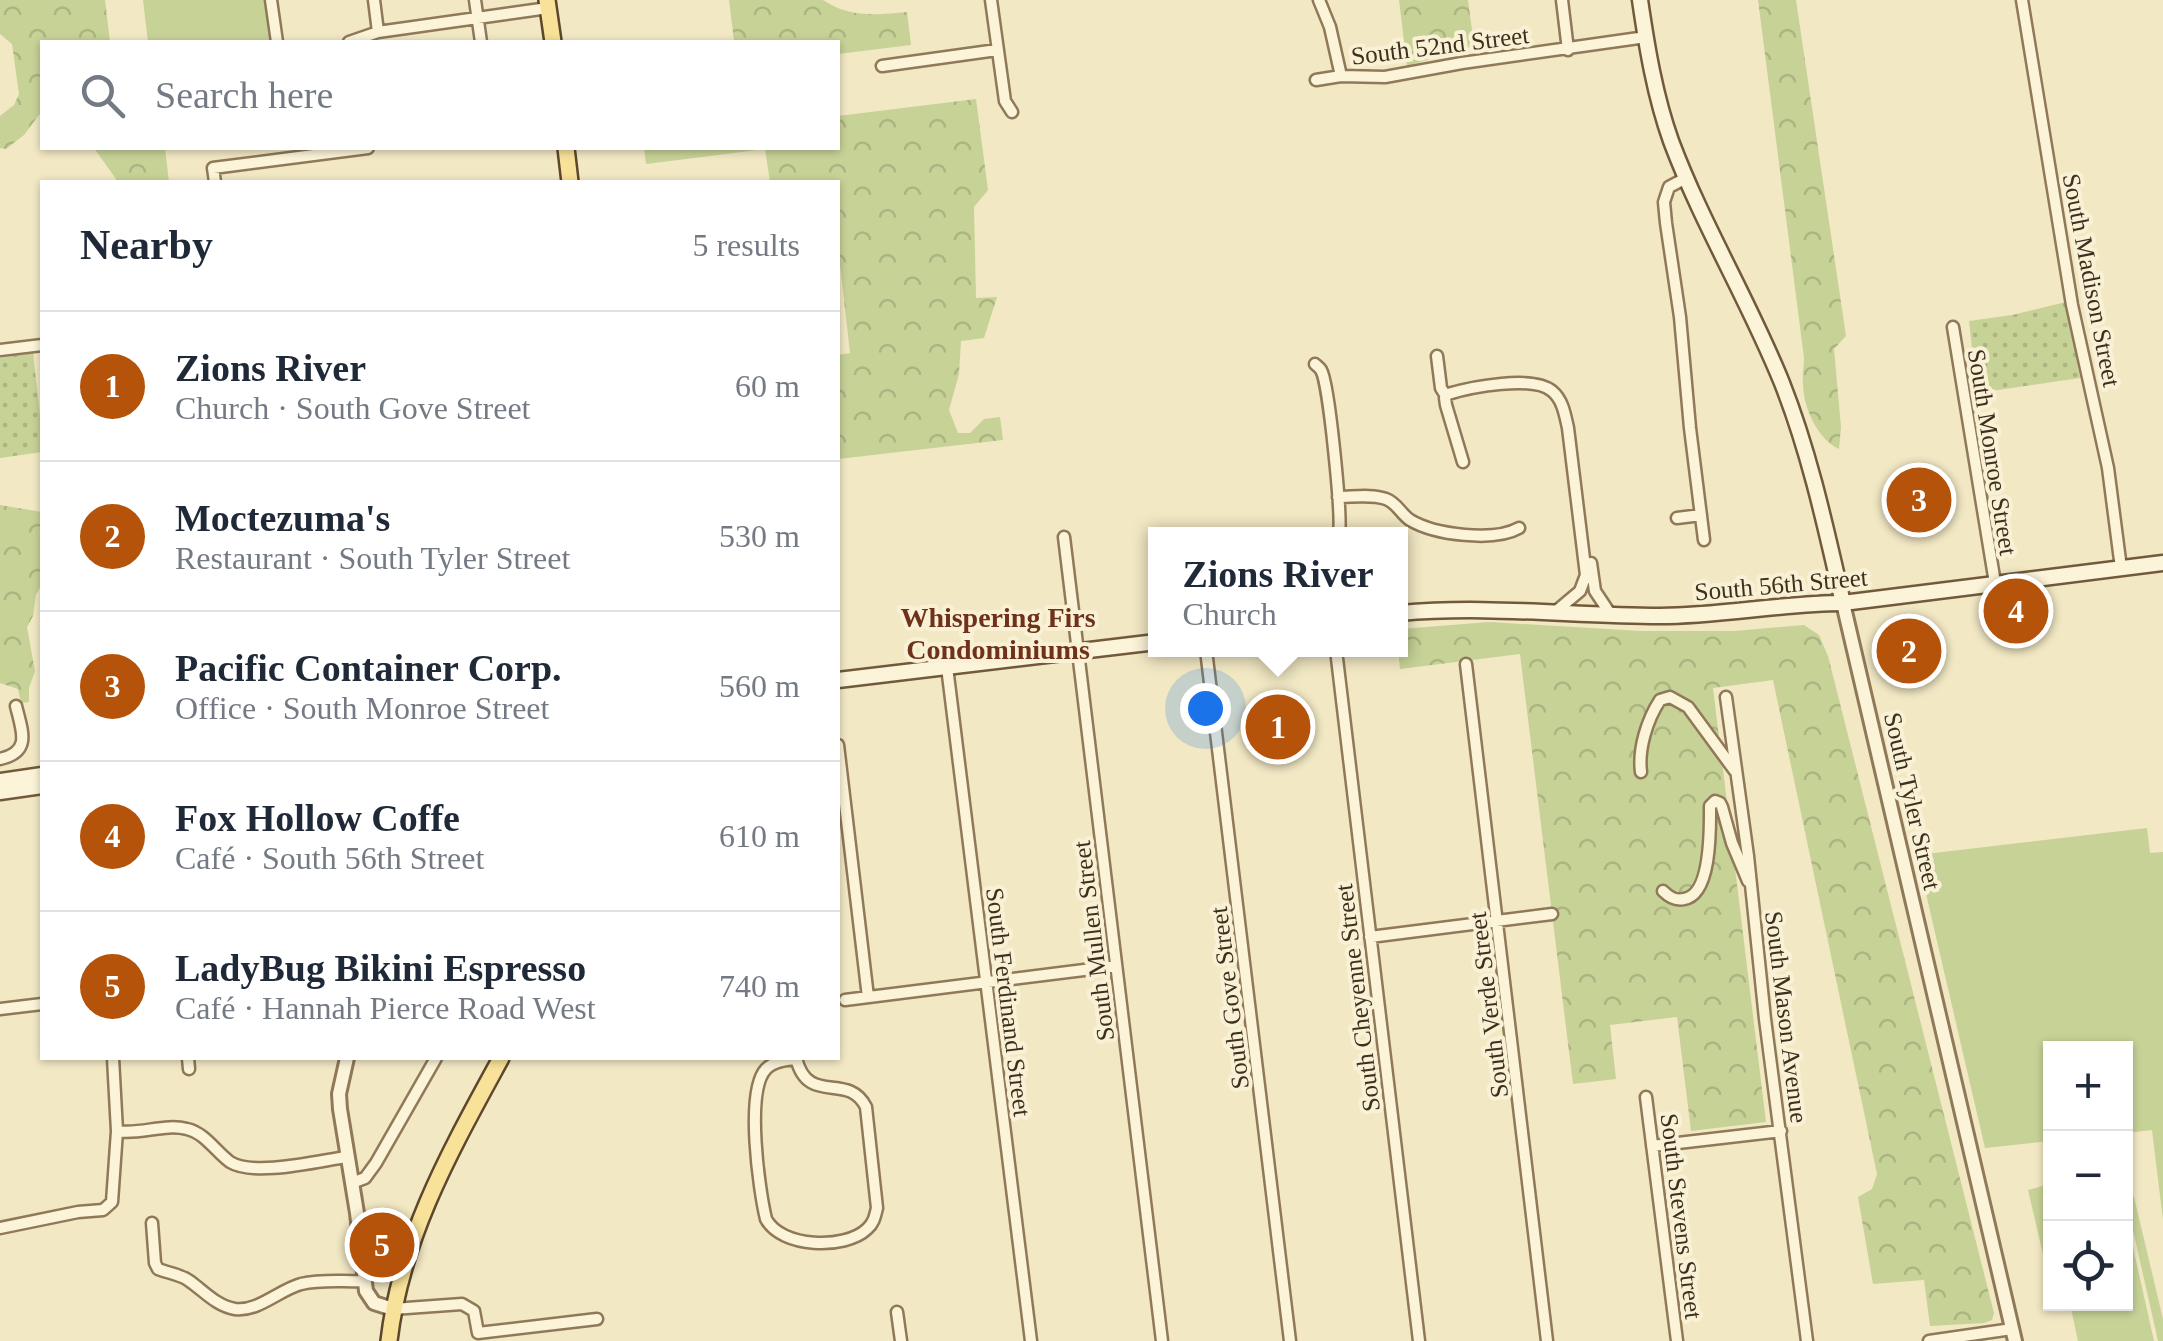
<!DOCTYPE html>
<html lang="en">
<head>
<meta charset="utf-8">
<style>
	:root { --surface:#fff; --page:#f2f2f3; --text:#1f2937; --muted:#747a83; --line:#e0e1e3; --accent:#b45309 }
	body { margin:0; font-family:"Times New Roman",serif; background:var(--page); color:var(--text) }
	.controls { position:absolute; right:30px; bottom:30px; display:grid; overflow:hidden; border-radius:0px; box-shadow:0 2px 8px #0004 }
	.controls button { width:90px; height:90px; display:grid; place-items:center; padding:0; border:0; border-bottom:2px solid var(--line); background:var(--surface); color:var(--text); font:50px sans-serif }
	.you { position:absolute; left:1205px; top:708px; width:35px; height:35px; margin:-25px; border:8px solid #fff; border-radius:50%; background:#1a73e8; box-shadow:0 0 0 15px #1a73e833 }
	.badge { display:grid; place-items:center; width:65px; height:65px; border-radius:50%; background:var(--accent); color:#fff; font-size:32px; font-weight:700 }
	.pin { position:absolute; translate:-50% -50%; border:5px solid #fff; box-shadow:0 2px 10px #0006 }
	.popup { position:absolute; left:1148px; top:527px; width:260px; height:130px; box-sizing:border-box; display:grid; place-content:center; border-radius:0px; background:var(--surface); filter:drop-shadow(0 2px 8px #0005); font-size:32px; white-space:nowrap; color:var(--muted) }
	.popup b { font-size:38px; color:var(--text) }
	.popup::after { content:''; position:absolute; left:50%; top:100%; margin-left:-20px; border:20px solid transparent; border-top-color:var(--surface) }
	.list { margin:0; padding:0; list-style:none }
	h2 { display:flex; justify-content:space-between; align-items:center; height:130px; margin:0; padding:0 40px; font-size:42px }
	h2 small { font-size:32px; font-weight:400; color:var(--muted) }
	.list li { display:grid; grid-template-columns:65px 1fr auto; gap:30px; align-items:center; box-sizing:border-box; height:150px; padding:0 40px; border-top:2px solid var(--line) }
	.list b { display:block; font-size:38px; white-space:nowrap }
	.list p { margin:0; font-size:32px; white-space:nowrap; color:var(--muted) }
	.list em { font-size:32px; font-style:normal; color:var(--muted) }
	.icon { flex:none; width:55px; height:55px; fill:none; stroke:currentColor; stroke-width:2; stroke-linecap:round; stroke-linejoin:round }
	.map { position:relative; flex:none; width:2163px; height:1341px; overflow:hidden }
	.search { position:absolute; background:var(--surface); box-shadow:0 2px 8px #0004; left:40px; top:40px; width:800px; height:110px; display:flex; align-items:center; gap:25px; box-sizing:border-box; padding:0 35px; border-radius:0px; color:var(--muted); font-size:38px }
	.panel { position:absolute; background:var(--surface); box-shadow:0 2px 8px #0004; left:40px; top:180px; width:800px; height:880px; border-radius:0px }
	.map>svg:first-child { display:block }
	.grass { fill:url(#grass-dots) }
	.forest { fill:url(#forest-crowns) }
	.park { fill:#c7d297 }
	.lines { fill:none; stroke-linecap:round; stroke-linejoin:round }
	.minor-casing { stroke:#8f7958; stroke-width:15 }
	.tertiary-casing { stroke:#8f7958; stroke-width:18 }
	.secondary-casing { stroke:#715a3b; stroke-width:19 }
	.primary-casing { stroke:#5d472d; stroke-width:20 }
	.minor { stroke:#fcf4d9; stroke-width:10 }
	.tertiary { stroke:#fcf4d9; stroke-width:12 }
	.secondary { stroke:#fcf4d9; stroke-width:14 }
	.primary { stroke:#f8e199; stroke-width:15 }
	.labels { text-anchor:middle; stroke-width:8; stroke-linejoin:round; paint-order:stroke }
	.street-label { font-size:25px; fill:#3e301e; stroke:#f9f1d5 }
	.neighbourhood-label { font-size:28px; font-weight:bold; fill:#6f3119; stroke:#f9f1d5 }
</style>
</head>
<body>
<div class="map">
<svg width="2163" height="1341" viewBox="0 0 2163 1341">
	<defs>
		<pattern id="grass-dots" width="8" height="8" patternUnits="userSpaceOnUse" patternTransform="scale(2.5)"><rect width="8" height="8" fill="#c7d297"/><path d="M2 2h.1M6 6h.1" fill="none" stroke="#acb582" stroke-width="1.8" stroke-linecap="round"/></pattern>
		<pattern id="forest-crowns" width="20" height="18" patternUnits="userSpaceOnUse" patternTransform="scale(2.5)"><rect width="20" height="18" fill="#c7d297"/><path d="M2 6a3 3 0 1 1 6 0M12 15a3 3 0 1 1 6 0" fill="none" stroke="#acb582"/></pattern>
	</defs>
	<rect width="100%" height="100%" fill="#f2e8c4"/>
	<!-- grass -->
	<path class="grass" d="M2066,302L2080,378L1977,393L1969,321L2012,315Z
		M33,353L42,432V452L0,458V358Z"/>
	<!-- forest -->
	<path class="forest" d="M0,0H105L110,42H42V114L39,115L24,135L6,149L0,148V116L14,105L19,94L12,44L0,34Z
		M729,0H823C850,18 876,15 907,12L911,45L838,54V42H729L734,41Z
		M1399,0H1468L1474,46L1407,66Z
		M1758,0H1796L1846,336L1834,349L1841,427L1839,449C1818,440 1803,407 1803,384C1802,375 1804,367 1804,358Z
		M976,99L988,190L974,207L976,298L997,297L984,338L961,341L959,374L949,410L958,433H970L984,419L1000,417L1003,440L838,459V355L850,353L838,247V182H770L765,149L646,164L644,148H838V116Z
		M94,148H165L169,182H118Z
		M0,505L42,512V584L36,595L33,616L27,627L35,671L29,688V702L21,703L18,689L0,683Z
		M1489,622L1641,631H1734L1804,625L1819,635L1828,656L1994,1313L1992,1320L1984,1323L1930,1326L1924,1280L1873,1284L1858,1197L1872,1189L1877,1174L1773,680L1713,688L1766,1122L1691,1131L1677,1017L1610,1025L1616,1079L1573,1084L1520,654L1400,669L1398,650H1400L1401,629Z"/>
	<!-- park -->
	<path class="park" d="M143,0H266L271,42H148Z
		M2147,828L2150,853L2163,852V1220L2152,1130L2126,1133V1048H2050V1141L1985,1148L1917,855Z
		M2050,1180V1197L2046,1218L2050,1241V1284L2028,1190L2046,1185Z
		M2126,1183L2134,1197L2163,1319V1341H2158L2126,1199Z
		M2126,1216L2154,1341H2078L2070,1304H2126Z"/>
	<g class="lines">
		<!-- minor casing -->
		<g class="minor-casing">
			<path id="minor" d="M271,0L277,42
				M374,0L378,32
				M475,0L481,42
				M991,0L1005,101L1012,112
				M1319,0L1330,27L1341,76
				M1562,0L1568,50
				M2022,0L2072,305L2108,468L2121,568
				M349,42L378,32L548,8
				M882,66L997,50
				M1316,80L1341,76L1385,77L1462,63L1646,37
				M1686,178L1669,187L1664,202L1666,223L1680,317L1690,428L1704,540
				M215,182L213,168L368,148
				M1953,327L1995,583
				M0,350L42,345
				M1437,356L1441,388L1446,396
				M1315,364C1317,366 1319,367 1321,370C1329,383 1342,516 1339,534
				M1463,462L1446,405L1445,398L1448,394C1471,387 1533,375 1552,391C1563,400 1565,415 1568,428L1586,575L1580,591L1555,612
				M1338,497C1353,497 1372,494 1386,499C1397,503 1401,514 1410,520C1435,535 1494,542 1519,528
				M1677,518L1701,515
				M1064,537L1162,1341
				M1591,563L1595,591L1611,615
				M1206,650L1290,1341
				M1336,650L1419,1341
				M1466,664L1547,1341
				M947,667L1031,1341
				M1726,697L1748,856L1765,1019L1807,1341
				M838,745L868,997
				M0,759C32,752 22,731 16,706
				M1641,772C1638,749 1647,720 1660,700L1670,697L1688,707L1735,771
				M1663,891C1669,897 1675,901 1684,899C1712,895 1710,827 1710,806L1715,801L1720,803L1722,807L1732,843L1748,881
				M1370,937L1552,914
				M845,1000L1116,966
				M0,1009L42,1004
				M188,1058L189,1069
				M796,1058C808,1107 848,1071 866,1107L877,1208C875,1216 874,1223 867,1229C845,1250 781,1248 766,1219C759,1190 745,1091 766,1069C774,1061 786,1060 796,1059
				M1646,1097L1677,1341
				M117,1131C140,1135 165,1123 187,1129C205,1133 216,1152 230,1162C254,1177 318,1161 346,1157
				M1652,1146L1781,1131
				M352,1183L365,1178L376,1163L436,1058
				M152,1223L155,1263L158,1269C168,1273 179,1274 188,1280C203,1290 216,1306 235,1309C258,1312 279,1290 301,1284C323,1279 343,1282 364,1281
				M0,1228L78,1212L103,1210L112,1202L117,1131L113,1058
				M393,1309L462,1304L474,1311L478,1333L597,1319
				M897,1312L901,1341
				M1929,1341L2012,1329"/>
		</g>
		<!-- tertiary casing -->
		<g class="tertiary-casing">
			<path id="tertiary" d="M1843,603L2015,1341
				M347,1058L339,1094L340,1109L357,1213L366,1291L374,1303L393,1309"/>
		</g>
		<!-- secondary casing -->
		<g class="secondary-casing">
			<path id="secondary" d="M1640,0C1647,48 1655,96 1671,141C1702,224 1749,301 1782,383C1810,454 1826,529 1843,603
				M1400,613C1488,605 1573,616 1660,616C1721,616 1782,603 1843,603L2163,563
				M838,680L1156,642
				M0,781L42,775
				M0,792L42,786"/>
		</g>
		<!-- primary casing -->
		<g class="primary-casing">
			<path id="primary" d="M547,0L553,42
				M566,148L570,182
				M389,1341C401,1237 452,1148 501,1058"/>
		</g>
		<!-- minor -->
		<use href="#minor" class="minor"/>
		<!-- tertiary -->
		<use href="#tertiary" class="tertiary"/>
		<!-- secondary -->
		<use href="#secondary" class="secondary"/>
		<!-- primary -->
		<use href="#primary" class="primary"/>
	</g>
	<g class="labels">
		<!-- street labels -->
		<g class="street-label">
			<text transform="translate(1440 45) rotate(-7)" y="9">South 52nd Street</text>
			<text transform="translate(2092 280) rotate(79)" y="9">South Madison Street</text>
			<text transform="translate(1993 452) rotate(81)" y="9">South Monroe Street</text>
			<text transform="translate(1781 584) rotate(-5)" y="9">South 56th Street</text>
			<text transform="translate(1913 801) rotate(77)" y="9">South Tyler Street</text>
			<text transform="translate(1093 941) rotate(-97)" y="9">South Mullen Street</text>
			<text transform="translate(1229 998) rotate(-97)" y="9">South Gove Street</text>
			<text transform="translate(1357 998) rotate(-97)" y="9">South Cheyenne Street</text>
			<text transform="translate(1009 1002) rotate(83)" y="9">South Ferdinand Street</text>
			<text transform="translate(1488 1005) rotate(-97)" y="9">South Verde Street</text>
			<text transform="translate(1787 1017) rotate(83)" y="9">South Mason Avenue</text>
			<text transform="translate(1682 1216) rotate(83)" y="9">South Stevens Street</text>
		</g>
		<!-- neighbourhood labels -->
		<g class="neighbourhood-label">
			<text x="998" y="627">Whispering Firs<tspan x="998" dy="32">Condominiums</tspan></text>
		</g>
	</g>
</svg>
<div class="controls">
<button>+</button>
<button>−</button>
<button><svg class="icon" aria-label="locate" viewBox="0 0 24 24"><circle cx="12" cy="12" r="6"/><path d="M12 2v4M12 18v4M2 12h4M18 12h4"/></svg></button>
</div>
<div class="you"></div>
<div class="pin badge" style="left:1278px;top:727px">1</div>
<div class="popup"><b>Zions River</b>Church</div>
<div class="pin badge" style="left:1909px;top:651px">2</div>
<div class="pin badge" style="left:1919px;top:500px">3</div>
<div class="pin badge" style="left:2016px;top:611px">4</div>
<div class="pin badge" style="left:382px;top:1245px">5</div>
<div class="search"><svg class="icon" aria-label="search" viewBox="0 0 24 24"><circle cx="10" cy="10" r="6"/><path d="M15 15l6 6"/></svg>Search here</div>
<section class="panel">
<h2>Nearby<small>5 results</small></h2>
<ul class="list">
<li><span class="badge">1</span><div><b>Zions River</b><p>Church · South Gove Street</p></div><em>60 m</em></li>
<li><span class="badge">2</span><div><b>Moctezuma's</b><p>Restaurant · South Tyler Street</p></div><em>530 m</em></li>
<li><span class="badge">3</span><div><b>Pacific Container Corp.</b><p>Office · South Monroe Street</p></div><em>560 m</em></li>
<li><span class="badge">4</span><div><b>Fox Hollow Coffe</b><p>Café · South 56th Street</p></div><em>610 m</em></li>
<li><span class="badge">5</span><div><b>LadyBug Bikini Espresso</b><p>Café · Hannah Pierce Road West</p></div><em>740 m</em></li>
</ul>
</section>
</div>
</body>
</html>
